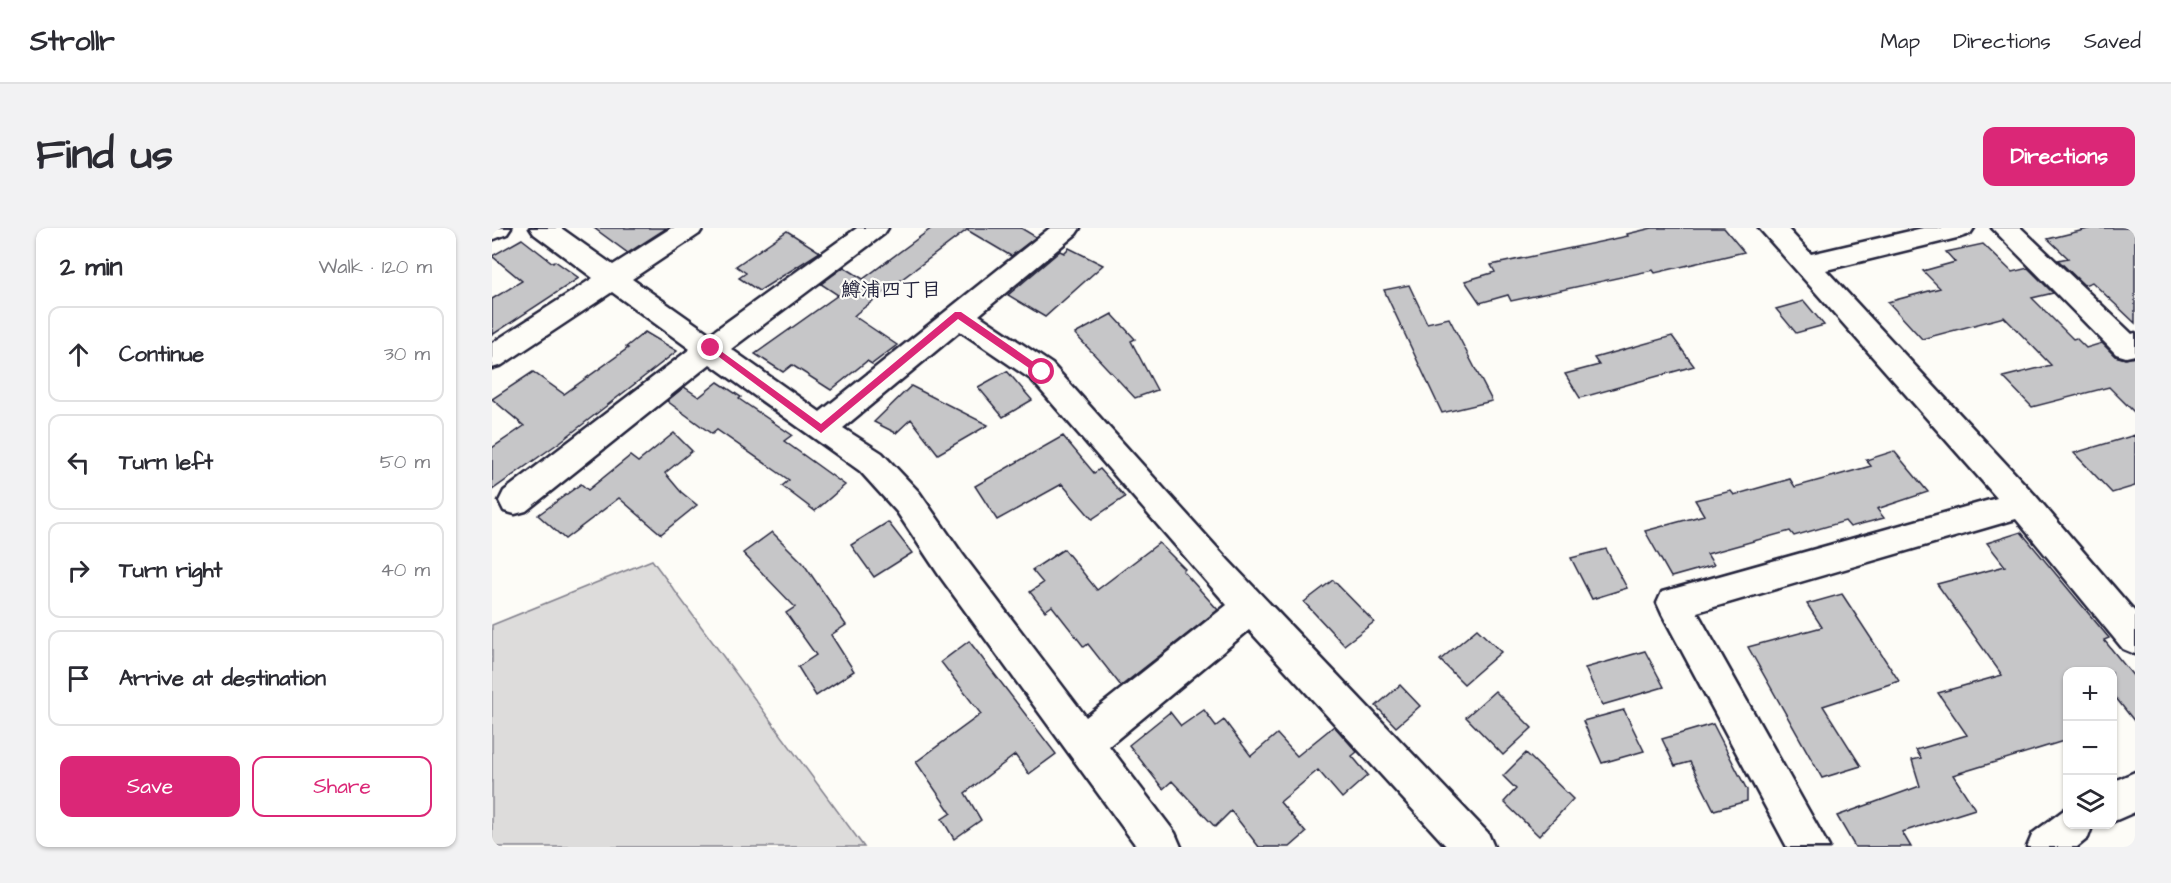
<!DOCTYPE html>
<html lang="en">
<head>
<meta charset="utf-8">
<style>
	:root { --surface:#fff; --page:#f2f2f3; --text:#2b2b33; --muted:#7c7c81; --line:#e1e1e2; --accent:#db2777 }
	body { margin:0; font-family:"Architects Daughter","Klee One",sans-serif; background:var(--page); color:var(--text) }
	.controls { position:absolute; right:18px; bottom:18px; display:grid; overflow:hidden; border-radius:12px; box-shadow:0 2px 4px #0004 }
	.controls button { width:54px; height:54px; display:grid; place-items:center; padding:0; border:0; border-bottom:2px solid var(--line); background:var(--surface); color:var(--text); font:30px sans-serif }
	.stop { position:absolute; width:18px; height:18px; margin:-14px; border:4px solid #db2777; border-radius:50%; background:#fff }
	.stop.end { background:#db2777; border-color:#fff; box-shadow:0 2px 6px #0008 }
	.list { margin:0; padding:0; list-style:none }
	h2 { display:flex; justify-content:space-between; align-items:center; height:78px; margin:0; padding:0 24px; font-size:26px }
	h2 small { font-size:20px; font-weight:400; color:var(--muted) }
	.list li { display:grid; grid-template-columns:39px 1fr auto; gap:18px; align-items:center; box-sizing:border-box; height:96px; margin:0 12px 12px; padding:0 12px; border:2px solid var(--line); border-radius:12px }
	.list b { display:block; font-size:22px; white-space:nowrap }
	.list em { font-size:20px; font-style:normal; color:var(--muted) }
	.actions { display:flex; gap:12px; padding:18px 24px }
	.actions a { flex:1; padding:14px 0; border:2px solid var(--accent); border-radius:12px; text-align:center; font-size:21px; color:var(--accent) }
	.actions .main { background:var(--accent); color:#fff }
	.icon { flex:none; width:33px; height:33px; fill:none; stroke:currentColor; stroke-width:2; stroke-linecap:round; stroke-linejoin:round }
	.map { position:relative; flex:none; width:1643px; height:619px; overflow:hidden; border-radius:12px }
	header { display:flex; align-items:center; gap:36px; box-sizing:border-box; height:84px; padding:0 30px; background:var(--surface); border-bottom:2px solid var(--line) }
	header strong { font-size:28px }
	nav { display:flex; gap:33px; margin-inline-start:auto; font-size:21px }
	.intro { display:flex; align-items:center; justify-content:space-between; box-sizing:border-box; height:144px; padding:0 36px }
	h1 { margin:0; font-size:42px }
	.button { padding:15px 27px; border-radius:12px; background:var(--accent); color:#fff; font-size:21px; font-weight:700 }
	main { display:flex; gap:36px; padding:0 36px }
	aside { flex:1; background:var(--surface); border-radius:12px; box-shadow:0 2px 4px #0004 }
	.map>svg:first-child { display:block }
	.green { fill:#dddcdb; stroke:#807f8b; stroke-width:1.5 }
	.building { fill:#c6c6c8; stroke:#22223b; stroke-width:1.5 }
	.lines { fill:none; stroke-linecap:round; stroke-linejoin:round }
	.minor-casing { stroke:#22223b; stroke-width:5 }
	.minor { fill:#fdfcf7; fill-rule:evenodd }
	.route { fill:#db2777 }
	.labels { text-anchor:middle; stroke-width:4.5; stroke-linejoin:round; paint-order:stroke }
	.neighbourhood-label { font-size:20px; font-weight:bold; fill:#22223b; stroke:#fdfcf7 }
</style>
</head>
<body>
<header>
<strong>Strollr</strong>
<nav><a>Map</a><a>Directions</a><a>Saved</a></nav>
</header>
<div class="intro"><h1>Find us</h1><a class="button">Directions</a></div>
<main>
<aside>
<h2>2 min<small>Walk · 120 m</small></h2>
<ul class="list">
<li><svg class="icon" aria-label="ahead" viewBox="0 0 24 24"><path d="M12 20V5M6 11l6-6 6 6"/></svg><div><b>Continue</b></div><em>30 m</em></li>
<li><svg class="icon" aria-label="left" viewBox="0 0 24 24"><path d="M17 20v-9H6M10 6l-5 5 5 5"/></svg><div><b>Turn left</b></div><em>50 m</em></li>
<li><svg class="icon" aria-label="right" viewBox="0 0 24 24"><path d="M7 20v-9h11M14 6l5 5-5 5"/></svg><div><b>Turn right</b></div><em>40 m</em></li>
<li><svg class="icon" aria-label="arrive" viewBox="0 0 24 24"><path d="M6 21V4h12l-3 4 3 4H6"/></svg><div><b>Arrive at destination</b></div></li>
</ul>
<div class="actions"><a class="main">Save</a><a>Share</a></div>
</aside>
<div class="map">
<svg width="1643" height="619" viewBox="0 0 1643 619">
	<rect width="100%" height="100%" fill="#fdfcf7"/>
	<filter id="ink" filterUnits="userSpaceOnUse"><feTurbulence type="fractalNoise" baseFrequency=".0167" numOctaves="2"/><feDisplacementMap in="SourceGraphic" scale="12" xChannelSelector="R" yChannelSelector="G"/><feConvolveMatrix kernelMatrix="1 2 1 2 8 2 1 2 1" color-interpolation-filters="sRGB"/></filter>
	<g filter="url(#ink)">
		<!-- green -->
		<path class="green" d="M160,332L372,619H0V397Z"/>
		<!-- building -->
		<path class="building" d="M102,0H175L136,25Z
			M440,0H529L544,9L519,28L475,2L365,85L362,88L405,117L380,136L375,133L339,162L300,137L291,144L263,126L346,67L329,56L352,39L371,51Z
			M1160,0H1232L1252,24L1163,45L1161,42L1019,73L1016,67L988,75L973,53L1003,44L999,37L1136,8L1135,6Z
			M1600,0H1643V95L1600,54L1592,57L1566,32L1576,30L1556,11Z
			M295,3L328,24L267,63L247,50L254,45L244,38Z
			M30,11L61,35L63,33L87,50L0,107V71L30,53L0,28Z
			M1491,16L1520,44L1536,40L1561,65L1540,70L1581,111L1584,110L1594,120L1610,115L1623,128L1633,131L1643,129V185L1617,159L1540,179L1511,149L1559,137L1512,89L1430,111L1396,74L1448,60L1431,43L1463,34L1454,24Z
			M577,20L611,37L553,89L516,67L568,23L572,25Z
			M917,57L935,95L957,90L1000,173L950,185L892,62Z
			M1312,73L1332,97L1304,105L1284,81Z
			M620,86L643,111L639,113L665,162L643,170L583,106Z
			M153,104L185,123L68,214L0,262V220L32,198L0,171L41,144L72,166L136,120L134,119Z
			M1180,108L1202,138L1088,170L1073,146L1107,137L1102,130Z
			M515,143L540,172L511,189L486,159Z
			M226,154L249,169L247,171L300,207L292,213L353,257L323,283L290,258L297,252L225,202L220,206L175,173L192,159L207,169Z
			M419,158L496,197L446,226L419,191L404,205L382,194Z
			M182,205L200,223L173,245L189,264L205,277L169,306L127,270L73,311L46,287L89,256L96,262L138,228L146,234Z
			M1643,207V258L1620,265L1582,225Z
			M571,208L602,245L608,241L633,269L600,291L570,256L505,292L483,258Z
			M1402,223L1436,264L1385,281L1392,290L1358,299L1353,293L1302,308L1298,303L1215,326L1222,337L1179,349L1153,303L1212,287L1203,272L1239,263L1242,267L1298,251L1303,259L1379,238L1374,232Z
			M396,294L420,325L382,349L359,317Z
			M280,304L311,335L354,397L339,407L362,443L324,468L306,439L324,427L294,385L303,379L251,325Z
			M1529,304L1617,410L1612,412L1643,450V494L1620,465V444H1575V512L1461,547L1483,581L1410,604L1419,619H1363L1345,588L1428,558L1420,532L1429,530L1424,522L1475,507L1446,465L1510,447L1445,356L1513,338L1495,315Z
			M667,315L693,341L691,343L726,382L629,458L596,416L592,419L560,378L553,383L538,364L551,355L540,342L572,321L605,362Z
			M1114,321L1135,360L1100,371L1079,330Z
			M841,352L882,394L852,417L812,374Z
			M1350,366L1407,453L1331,478L1369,538L1330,550L1256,419L1330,399L1315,376Z
			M985,401L1009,424L972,456L948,432Z
			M477,413L564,526L537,546L523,527L473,565L489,592L462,611L450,591L459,585L424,534L489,486L449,434Z
			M1153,423L1172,459L1110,477L1093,440Z
			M908,457L928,478L904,499L884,478Z
			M1003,463L1040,500L1011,527L974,489Z
			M712,482L724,498L732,492L759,528L785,506L805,528L842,498L865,524L860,528L876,547L850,570L826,542L788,574L814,605L798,619H767L739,583L723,599L680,553L671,561L637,517L678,484L689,498Z
			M1132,482L1152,523L1110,535L1091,493Z
			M1221,496L1255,562V573L1222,582L1198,534L1183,538L1170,511Z
			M1034,525L1081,571L1047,608L1012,574L1024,561L1011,548Z"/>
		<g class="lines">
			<!-- minor casing -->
			<g class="minor-casing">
				<path id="minor" d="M0,0H19L15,6L0,12Z
					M38,0H69L121,37L179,0H211L207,6L140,51L218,106L365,0H396L392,6L239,121L328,184L558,0H588L584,6L487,87L560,136L736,332L996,605L1002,619H955L757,402L617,518L683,605L689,619H645L447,347L405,284L368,243L218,136L34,283L23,286L12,283L7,273L12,263L198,121L120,64L10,137L0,140V115L101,50L42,6ZM468,103L540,152L735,377L594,489L471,327L427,264L390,225L351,200Z
					M1267,0H1295L1319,26L1431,0H1482L1478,6L1469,9L1334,42L1542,266L1643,384V426L1631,421L1524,291L1205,384L1337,619H1295L1170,386L1165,375L1170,364L1505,270Z
					M1500,0H1529L1640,106L1643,105V127L1634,129L1624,126Z
					M1643,544V584L1620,594V554Z
					M1576,579V596H1601L1596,610L1585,619H1535L1541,605Z"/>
			</g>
			<!-- minor -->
			<use href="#minor" class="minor"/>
		</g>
	</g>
	<!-- route -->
	<path class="route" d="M463,84H469L553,142V147H547L466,91L329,205L215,120L222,118L329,196Z"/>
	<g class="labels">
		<!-- neighbourhood labels -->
		<g class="neighbourhood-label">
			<text x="399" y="68">鱒浦四丁目</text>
		</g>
	</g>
</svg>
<div class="controls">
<button>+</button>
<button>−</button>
<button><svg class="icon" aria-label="layers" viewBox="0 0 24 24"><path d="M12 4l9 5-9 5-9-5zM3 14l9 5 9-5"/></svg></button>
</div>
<div class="stop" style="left:550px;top:144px"></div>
<div class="stop end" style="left:219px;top:120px"></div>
</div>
</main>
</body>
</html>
